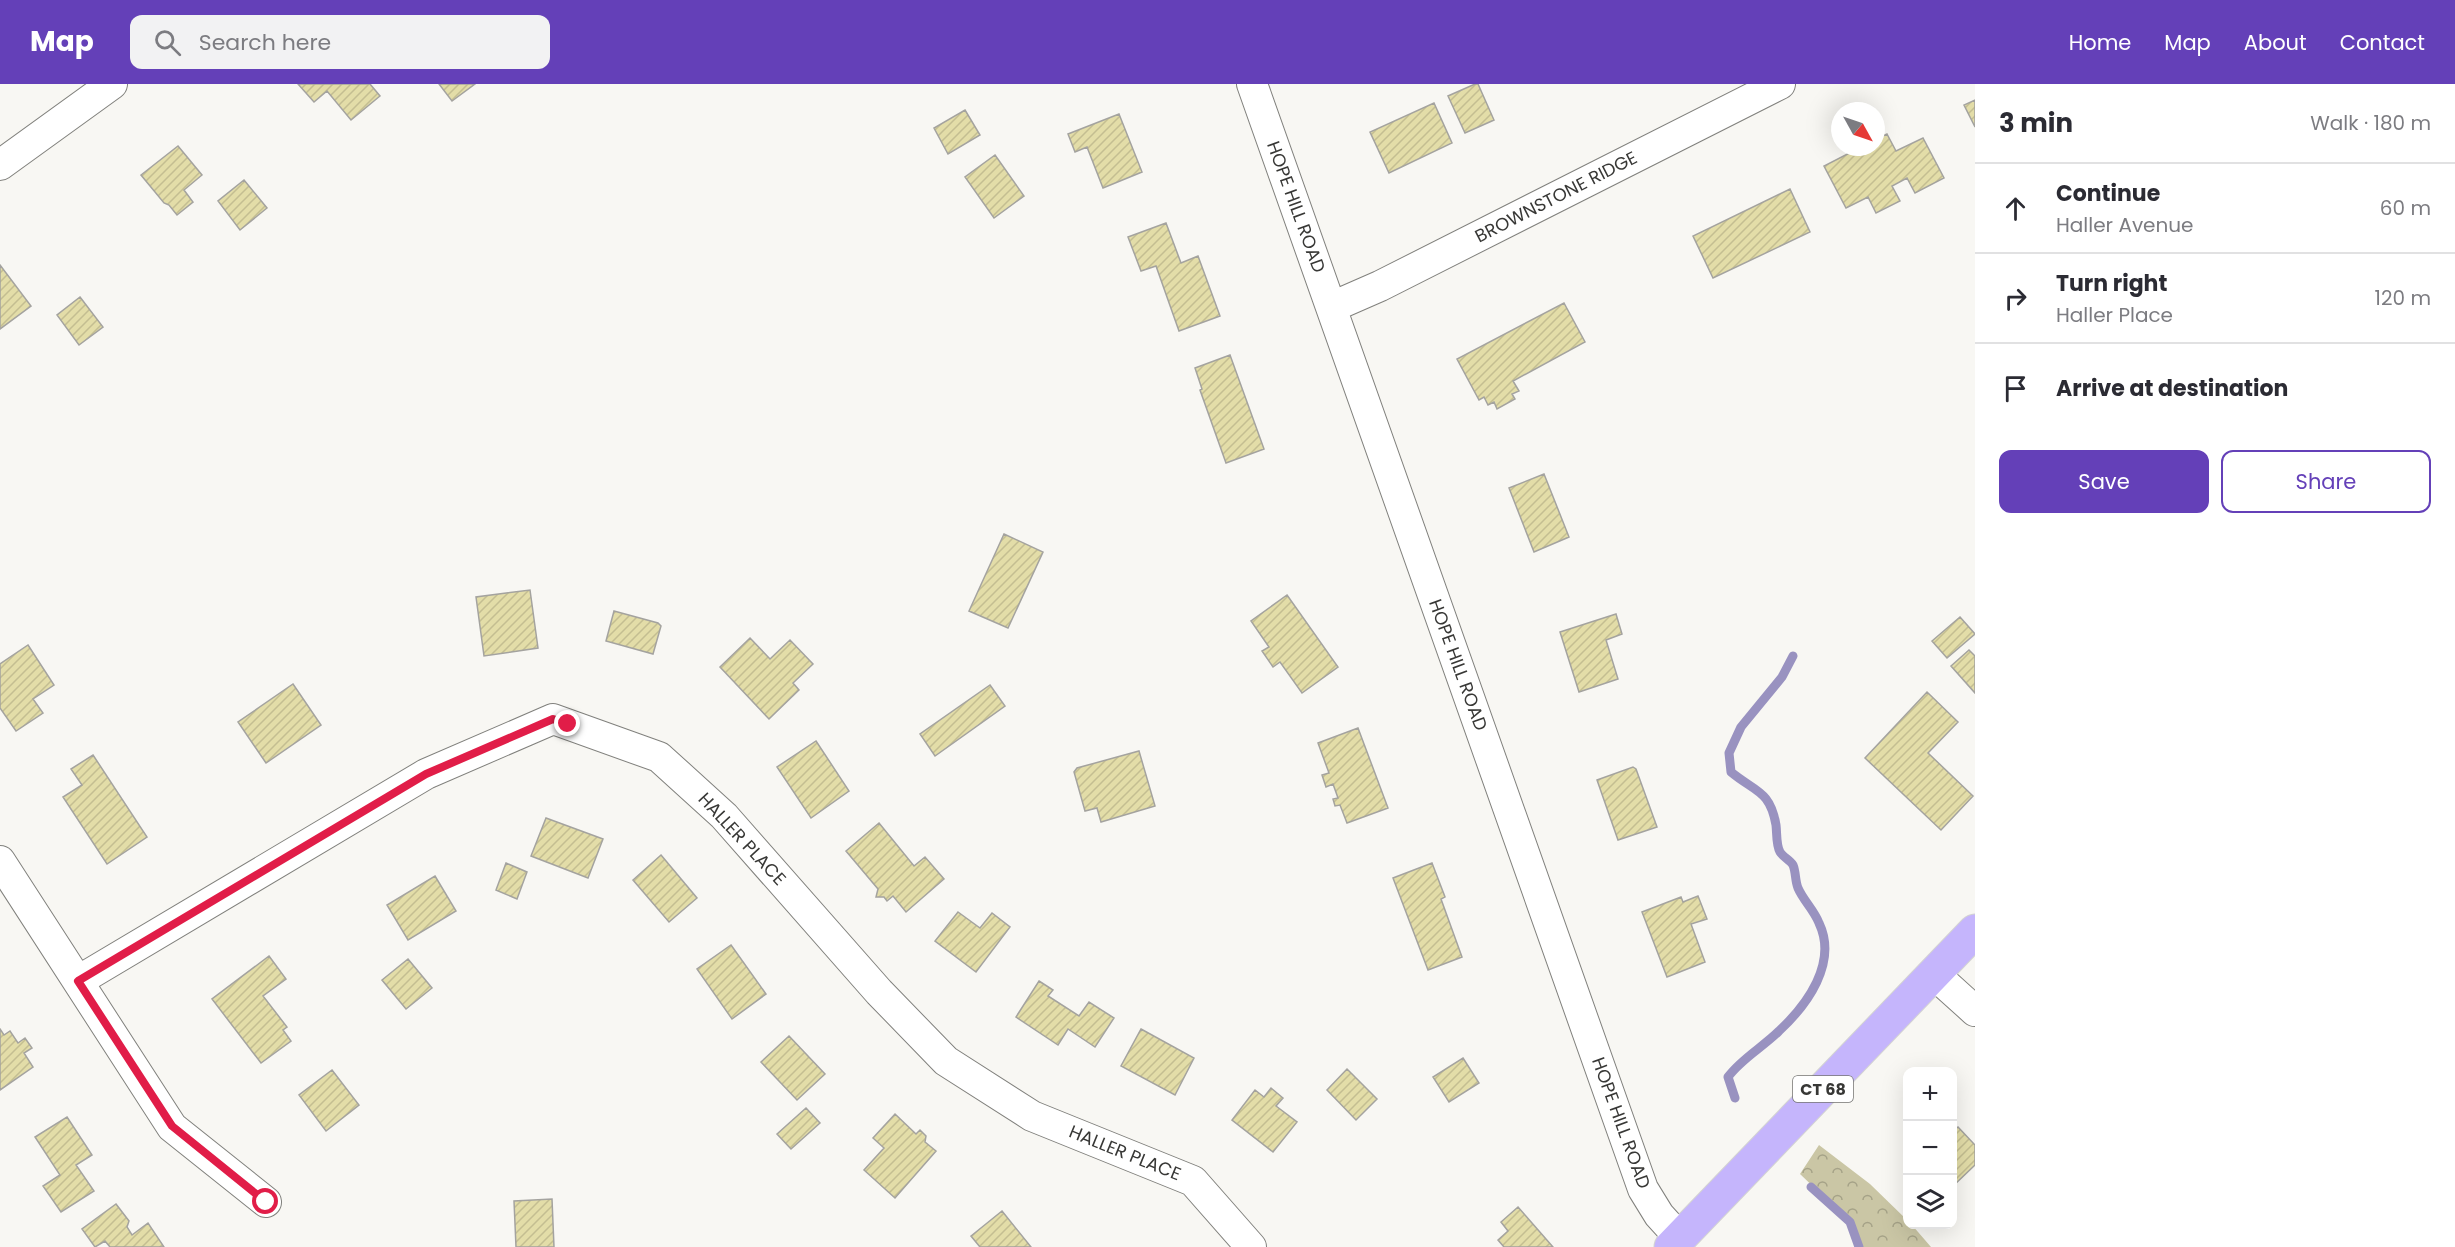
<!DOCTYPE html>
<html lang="en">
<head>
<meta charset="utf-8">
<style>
	:root { --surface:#fff; --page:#f2f2f3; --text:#2b2b33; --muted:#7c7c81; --line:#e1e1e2; --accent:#6440b8 }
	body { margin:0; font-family:Poppins,sans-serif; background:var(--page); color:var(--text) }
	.controls { position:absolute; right:18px; bottom:18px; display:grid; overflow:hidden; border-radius:12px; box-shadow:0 6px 24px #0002 }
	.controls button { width:54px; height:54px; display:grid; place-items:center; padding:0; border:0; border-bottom:2px solid var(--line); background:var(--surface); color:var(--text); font:30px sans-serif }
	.compass { position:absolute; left:1831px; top:18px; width:54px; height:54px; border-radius:50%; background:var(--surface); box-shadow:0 6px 24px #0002; rotate:130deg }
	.stop { position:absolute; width:18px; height:18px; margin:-14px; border:4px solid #e11d48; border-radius:50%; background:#fff }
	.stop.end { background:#e11d48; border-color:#fff; box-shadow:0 2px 6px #0008 }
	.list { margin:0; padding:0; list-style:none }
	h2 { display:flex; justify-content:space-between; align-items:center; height:78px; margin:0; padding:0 24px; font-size:26px }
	h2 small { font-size:20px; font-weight:400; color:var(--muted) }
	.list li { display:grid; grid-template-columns:39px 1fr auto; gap:18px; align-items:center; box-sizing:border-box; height:90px; padding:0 24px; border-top:2px solid var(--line) }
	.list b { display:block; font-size:22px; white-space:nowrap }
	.list p { margin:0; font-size:20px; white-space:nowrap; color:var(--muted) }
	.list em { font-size:20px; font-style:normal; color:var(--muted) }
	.actions { display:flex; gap:12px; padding:18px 24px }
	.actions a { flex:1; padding:14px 0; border:2px solid var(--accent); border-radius:12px; text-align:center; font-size:21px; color:var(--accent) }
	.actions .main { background:var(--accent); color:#fff }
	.icon { flex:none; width:33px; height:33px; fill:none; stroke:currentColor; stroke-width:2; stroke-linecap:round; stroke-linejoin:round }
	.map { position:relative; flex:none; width:1975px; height:1163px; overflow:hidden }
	header { display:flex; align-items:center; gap:36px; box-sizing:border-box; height:84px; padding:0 30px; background:var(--accent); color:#fff }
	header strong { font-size:28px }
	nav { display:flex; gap:33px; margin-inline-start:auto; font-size:21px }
	.search { width:420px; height:54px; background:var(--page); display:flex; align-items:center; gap:15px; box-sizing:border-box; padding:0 21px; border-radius:12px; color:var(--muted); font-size:22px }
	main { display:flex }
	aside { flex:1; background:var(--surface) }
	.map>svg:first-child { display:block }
	.forest { fill:url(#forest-crowns) }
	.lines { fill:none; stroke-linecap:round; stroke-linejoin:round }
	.stream { stroke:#9992c0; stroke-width:9 }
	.building { fill:url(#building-hatch); stroke:#a4a39f; stroke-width:1.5 }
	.minor-casing { stroke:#81817d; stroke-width:32 }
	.primary-casing { stroke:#d3d3d3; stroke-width:35 }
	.minor { stroke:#fff; stroke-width:30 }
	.primary { stroke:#c5b5fc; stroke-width:33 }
	.route { stroke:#e11d48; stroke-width:8 }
	.labels { text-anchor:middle; stroke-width:6; stroke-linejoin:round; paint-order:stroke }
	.shield { fill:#fff; stroke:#747472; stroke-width:1.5 }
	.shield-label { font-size:16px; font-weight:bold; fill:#383836 }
	.street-label { font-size:18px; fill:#383836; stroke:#fff }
</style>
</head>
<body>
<header>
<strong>Map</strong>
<div class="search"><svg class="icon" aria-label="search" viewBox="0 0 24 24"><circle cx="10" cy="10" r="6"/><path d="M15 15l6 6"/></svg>Search here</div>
<nav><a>Home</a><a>Map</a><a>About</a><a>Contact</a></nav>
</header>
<main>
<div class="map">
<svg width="1975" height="1163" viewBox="0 0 1975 1163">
	<defs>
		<pattern id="forest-crowns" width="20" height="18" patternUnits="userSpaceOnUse" patternTransform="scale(1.5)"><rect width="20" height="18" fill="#cac6a5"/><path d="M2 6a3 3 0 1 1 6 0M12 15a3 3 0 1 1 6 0" fill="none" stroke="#a5a287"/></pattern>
		<pattern id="building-hatch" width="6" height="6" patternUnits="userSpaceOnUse" patternTransform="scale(1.5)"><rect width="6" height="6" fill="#e3dda8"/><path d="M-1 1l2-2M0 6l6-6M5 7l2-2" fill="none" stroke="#c4be91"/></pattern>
	</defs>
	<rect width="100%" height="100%" fill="#f8f7f3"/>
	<!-- forest -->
	<path class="forest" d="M1819,1061L1870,1100L1907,1136L1908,1140L1912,1141L1931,1163H1859L1850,1138L1800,1090Z"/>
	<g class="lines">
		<!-- stream -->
		<path class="stream" d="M1735,1014L1728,993C1741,975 1763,963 1779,947C1807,921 1838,879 1819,839C1814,826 1803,816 1798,804C1795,797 1796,788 1793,781C1790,776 1783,773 1780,768C1776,761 1777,749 1776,741C1770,706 1755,708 1731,688L1729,669L1741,643L1782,593L1793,572
			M1811,1103L1850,1138L1859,1163"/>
	</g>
	<!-- building -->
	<path class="building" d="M298,0H370L380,12L351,36L327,7L314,18Z
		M439,0H475L452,17Z
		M1475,0H1478L1494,36L1465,49L1448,12Z
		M1975,16V43L1964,21Z
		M1434,19L1452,59L1389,89L1370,48Z
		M965,26L980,51L948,70L934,44Z
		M1119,30L1142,88L1103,104L1087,63L1075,68L1068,50Z
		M1887,50L1896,67L1923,54L1944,94L1915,109L1907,94L1892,102L1900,117L1876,129L1868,113L1846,124L1824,82L1861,63H1876V55Z
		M178,62L202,91L184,106L193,118L177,131L169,121L164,119L141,91Z
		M995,71L1024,112L994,134L965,93Z
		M244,96L267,124L240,146L218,117Z
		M1790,105L1810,148L1713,194L1693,152Z
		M1166,139L1181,179L1198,172L1220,232L1179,247L1156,182L1141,187L1128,153Z
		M0,181L31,222L0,245Z
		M80,213L103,243L79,261L57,231Z
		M1564,219L1585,258L1513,297L1519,307L1512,310L1515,315L1497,325L1494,318L1488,321L1484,313L1479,316L1457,275Z
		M1230,271L1264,365L1226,379L1200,306L1202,305L1195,284Z
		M1544,390L1569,453L1534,468L1509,404Z
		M1004,450L1043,468L1008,544L969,527Z
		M530,506L538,564L484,572L476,513Z
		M1287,511L1338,583L1302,609L1280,578L1273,583L1262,567L1269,563L1251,537Z
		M614,527L658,539L661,542L653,570L606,557Z
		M1616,530L1622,550L1606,556L1618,595L1579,608L1560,548Z
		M1960,533L1975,550L1947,574L1932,557Z
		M750,554L770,575L790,556L813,580L793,599L799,606L769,635L720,583Z
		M28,561L54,601L33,615L43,629L16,647L0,624V580Z
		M1969,566L1975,572V609L1951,582Z
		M293,600L321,641L266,679L238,638Z
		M990,601L1005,622L935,672L920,650Z
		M1927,608L1958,638L1928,669L1973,712L1941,746L1865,674Z
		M1358,644L1388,724L1347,739L1340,721L1335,722L1333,715L1338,714L1333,700L1326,703L1322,691L1329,689L1318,659Z
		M816,657L849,707L811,734L777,683Z
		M1139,667L1155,722L1101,738L1097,724L1085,727L1074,688L1077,684Z
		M93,671L147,753L107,780L63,713L82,701L71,685Z
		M1633,683L1636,685L1657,743L1618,756L1597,696Z
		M546,734L603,755L588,794L531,772Z
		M879,739L914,782L925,773L944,795L906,828L893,812L887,817L884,813H876L878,805L846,767Z
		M661,771L697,814L669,838L633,796Z
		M506,779L527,788L517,815L496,806Z
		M1432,779L1445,813L1441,815L1462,873L1428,886L1393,794Z
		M435,792L456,827L408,856L387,821Z
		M1698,812L1707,835L1691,840L1705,878L1667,893L1642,828L1681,813L1683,818Z
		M958,828L980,844L992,829L1010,843L976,888L935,857Z
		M731,861L766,910L732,935L697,885Z
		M269,872L286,895L263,912L287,943L283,946L291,957L261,979L212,915Z
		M408,875L432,904L406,925L382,896Z
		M1039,897L1053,906L1048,912L1079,932L1089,918L1114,934L1095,963L1068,945L1058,961L1016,933Z
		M0,945L4,951L10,947L18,959L25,954L32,964L24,969L33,983L0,1006Z
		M1141,945L1194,974L1175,1011L1121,982Z
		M789,952L825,990L797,1016L761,978Z
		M1463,974L1479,999L1449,1018L1433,993Z
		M1347,985L1377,1015L1356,1036L1327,1006Z
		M332,986L359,1021L326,1047L299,1011Z
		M1271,1004L1283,1014L1276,1022L1297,1038L1273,1068L1232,1036L1255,1006L1264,1013Z
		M806,1024L820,1039L791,1065L777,1050Z
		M895,1030L916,1050L920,1046L926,1052L925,1058L936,1067L895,1114L864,1086L884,1064L873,1054Z
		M67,1033L92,1071L76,1081L94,1107L61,1128L43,1102L60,1091L35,1053Z
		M1958,1043L1975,1061V1081L1952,1103V1048Z
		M552,1115L554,1163H516L514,1117Z
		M116,1120L129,1137L127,1143L132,1151L148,1139L164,1163H110L105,1157L95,1163L82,1145Z
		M1518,1123L1553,1163H1504L1498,1156L1508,1147L1501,1138Z
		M1002,1127L1031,1163H980L971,1152Z"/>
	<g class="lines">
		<!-- minor casing -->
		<g class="minor-casing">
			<path id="minor" d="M1252,0L1643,1105L1659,1131L1680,1154
				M0,81L112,0
				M1332,223L1380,202L1780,0
				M0,777L172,1043L266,1118
				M1934,890L1975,927
				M78,897L426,690L553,635L659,673L724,732L879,908L946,977L1032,1032L1193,1097L1251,1163"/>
		</g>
		<!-- primary casing -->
		<g class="primary-casing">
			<path id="primary" d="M1671,1163L1975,847"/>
		</g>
		<!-- minor -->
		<use href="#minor" class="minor"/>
		<!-- primary -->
		<use href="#primary" class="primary"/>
	</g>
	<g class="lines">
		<!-- route -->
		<path class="route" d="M266,1118L172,1042L78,897L426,690L553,635L568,640"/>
	</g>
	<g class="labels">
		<!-- shield labels -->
		<rect class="shield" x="1793" y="992" width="60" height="26" rx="4.5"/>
		<g class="shield-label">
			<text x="1823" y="1011">CT 68</text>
		</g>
		<!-- street labels -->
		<g class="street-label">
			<text transform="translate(1556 113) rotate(-27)" y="6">BROWNSTONE RIDGE</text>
			<text transform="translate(1296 123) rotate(70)" y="6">HOPE HILL ROAD</text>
			<text transform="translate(1458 581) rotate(70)" y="6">HOPE HILL ROAD</text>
			<text transform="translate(742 755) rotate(47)" y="6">HALLER PLACE</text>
			<text transform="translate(1621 1039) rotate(70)" y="6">HOPE HILL ROAD</text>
			<text transform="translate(1125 1069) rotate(22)" y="6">HALLER PLACE</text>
		</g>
	</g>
</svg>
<div class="controls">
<button>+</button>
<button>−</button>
<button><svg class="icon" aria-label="layers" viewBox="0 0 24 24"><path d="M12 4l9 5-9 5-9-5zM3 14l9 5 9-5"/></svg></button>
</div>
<svg class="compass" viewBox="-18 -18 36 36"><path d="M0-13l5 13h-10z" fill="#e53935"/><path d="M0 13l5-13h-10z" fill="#7c7c81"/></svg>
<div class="stop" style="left:266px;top:1118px"></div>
<div class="stop end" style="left:568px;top:640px"></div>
</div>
<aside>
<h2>3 min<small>Walk · 180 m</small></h2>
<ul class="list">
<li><svg class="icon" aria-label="ahead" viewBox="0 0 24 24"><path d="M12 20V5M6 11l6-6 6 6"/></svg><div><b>Continue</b><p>Haller Avenue</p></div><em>60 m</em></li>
<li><svg class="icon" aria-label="right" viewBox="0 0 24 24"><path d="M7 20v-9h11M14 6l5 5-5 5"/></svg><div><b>Turn right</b><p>Haller Place</p></div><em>120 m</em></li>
<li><svg class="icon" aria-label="arrive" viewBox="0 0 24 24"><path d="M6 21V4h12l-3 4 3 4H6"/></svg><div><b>Arrive at destination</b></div></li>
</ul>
<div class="actions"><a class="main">Save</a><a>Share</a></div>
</aside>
</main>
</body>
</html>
